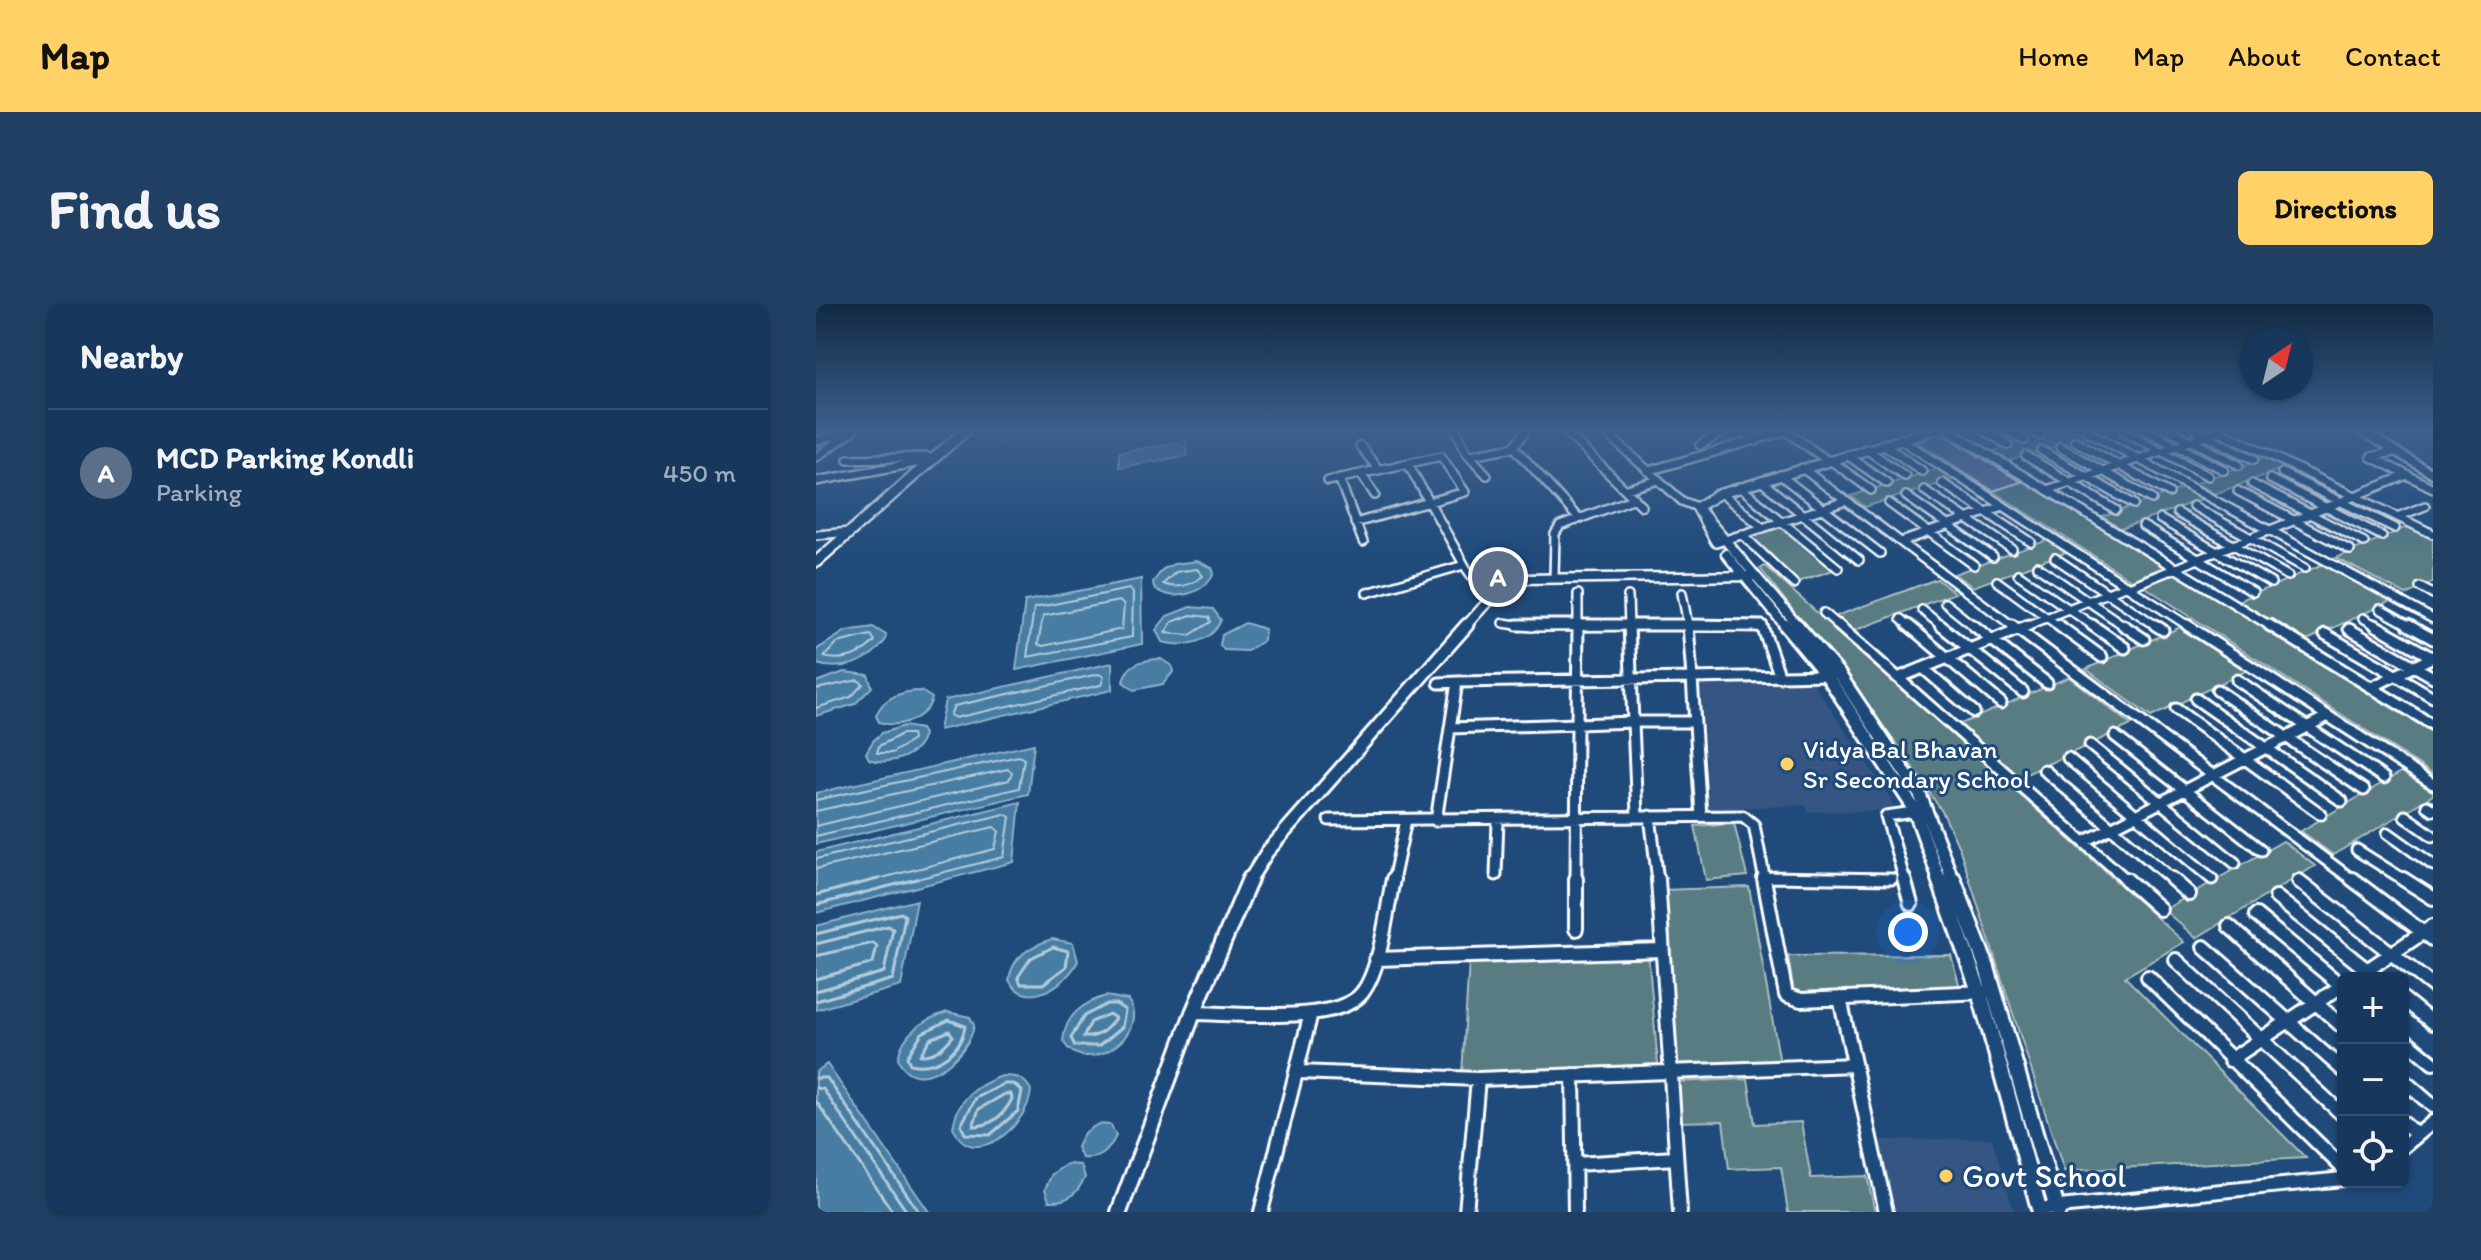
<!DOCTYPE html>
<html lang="en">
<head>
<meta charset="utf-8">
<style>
	:root { --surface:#17385c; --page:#203f62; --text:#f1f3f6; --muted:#9eacbb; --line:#365272; --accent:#ffd166 }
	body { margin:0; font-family:Itim,sans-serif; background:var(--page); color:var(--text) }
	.controls { position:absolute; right:24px; bottom:24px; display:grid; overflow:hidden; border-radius:12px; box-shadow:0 2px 6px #0004 }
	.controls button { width:72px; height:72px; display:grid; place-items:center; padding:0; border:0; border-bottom:2px solid var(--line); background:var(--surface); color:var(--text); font:40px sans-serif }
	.compass { position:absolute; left:1425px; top:24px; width:72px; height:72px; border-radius:50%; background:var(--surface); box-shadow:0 2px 6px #0004; rotate:35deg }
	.you { position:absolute; left:1092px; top:628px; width:28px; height:28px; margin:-20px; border:6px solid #fff; border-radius:50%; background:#1a73e8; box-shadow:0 0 0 12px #1a73e833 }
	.badge { display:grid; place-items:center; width:52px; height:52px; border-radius:50%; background:var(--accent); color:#fff; font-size:26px; font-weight:700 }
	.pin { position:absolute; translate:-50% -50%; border:4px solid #fff; box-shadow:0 2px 8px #0006 }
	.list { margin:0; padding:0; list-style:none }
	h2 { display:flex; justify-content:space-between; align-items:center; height:104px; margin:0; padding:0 32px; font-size:34px }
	h2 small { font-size:26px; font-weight:400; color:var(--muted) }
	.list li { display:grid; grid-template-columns:52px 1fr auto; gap:24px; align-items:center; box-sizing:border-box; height:128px; padding:0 32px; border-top:2px solid var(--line) }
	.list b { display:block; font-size:30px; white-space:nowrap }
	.list p { margin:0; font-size:26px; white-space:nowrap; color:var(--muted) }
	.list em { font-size:26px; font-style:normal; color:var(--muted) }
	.icon { flex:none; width:44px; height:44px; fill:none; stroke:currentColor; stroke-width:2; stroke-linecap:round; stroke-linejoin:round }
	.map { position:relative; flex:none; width:1617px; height:908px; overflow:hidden; border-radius:12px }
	header { display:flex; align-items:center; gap:48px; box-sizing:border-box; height:112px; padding:0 40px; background:var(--accent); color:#111 }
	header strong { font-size:38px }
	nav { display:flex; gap:44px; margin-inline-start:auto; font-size:28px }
	.intro { display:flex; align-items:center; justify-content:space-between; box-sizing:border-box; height:192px; padding:0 48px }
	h1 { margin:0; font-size:56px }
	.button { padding:20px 36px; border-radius:12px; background:var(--accent); color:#111; font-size:28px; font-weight:700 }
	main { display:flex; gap:48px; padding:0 48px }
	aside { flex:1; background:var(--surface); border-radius:12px; box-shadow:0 2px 6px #0004 }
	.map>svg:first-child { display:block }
	.built { fill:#345583 }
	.green { fill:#587c82; stroke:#acbec0; stroke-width:2 }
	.water { fill:#467da3; stroke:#90b1c8; stroke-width:2 }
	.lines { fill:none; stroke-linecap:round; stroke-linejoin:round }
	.shore-far1 { stroke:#b5cbda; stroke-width:2 }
	.shore { stroke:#b5cbda; stroke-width:3 }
	.building { fill:#667098; stroke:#fff; stroke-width:2 }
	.minor-far2-casing { stroke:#fff; stroke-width:12 }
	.minor-far1-casing { stroke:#fff; stroke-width:15 }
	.minor-casing { stroke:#fff; stroke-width:18 }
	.tertiary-far2-casing { stroke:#fff; stroke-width:13 }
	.tertiary-far1-casing { stroke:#fff; stroke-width:17 }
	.tertiary-casing { stroke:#fff; stroke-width:20 }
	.secondary-casing { stroke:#fff; stroke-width:14 }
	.minor-far2 { stroke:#1f4a7a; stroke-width:7 }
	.minor-far1 { stroke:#1f4a7a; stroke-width:9 }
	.minor { stroke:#1f4a7a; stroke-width:12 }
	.tertiary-far2 { stroke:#1f4a7a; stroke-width:8 }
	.tertiary-far1 { stroke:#1f4a7a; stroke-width:11 }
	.tertiary { stroke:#1f4a7a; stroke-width:14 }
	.secondary { stroke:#1f4a7a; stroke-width:9 }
	.poi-dot { fill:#ffd166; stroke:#1f4a7a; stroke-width:3 }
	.labels { text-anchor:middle; stroke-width:6; stroke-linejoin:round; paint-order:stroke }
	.poi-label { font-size:26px; fill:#fff; stroke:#1f4a7a; text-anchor:start }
	.near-poi-label { font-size:32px; fill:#fff; stroke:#1f4a7a; text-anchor:start }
</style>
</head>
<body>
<header>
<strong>Map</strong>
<nav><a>Home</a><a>Map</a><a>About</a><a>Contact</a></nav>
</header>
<div class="intro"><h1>Find us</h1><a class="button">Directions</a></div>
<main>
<aside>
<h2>Nearby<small></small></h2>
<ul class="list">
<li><span class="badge" style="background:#5c6f8a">A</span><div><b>MCD Parking Kondli</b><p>Parking</p></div><em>450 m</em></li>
</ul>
</aside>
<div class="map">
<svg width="1617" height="908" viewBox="0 0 1617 908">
	<rect width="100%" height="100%" fill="#1f4a7a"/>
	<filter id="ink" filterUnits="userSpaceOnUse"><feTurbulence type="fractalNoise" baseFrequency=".0125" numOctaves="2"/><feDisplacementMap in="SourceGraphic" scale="16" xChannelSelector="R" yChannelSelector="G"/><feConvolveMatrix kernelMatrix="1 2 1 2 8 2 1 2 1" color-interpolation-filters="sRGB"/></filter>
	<g filter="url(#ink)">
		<!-- built -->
		<path class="built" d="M186,127H278L177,144Z
			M996,377L1075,495L1078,507L992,508L989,501L893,505L885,380Z
			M1176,834L1198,908H1079L1064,836Z"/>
		<!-- green -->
		<path class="green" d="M1241,127H1263L1272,132L1193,157L1178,147Z
			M1453,152L1473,162L1399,190L1380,179Z
			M1123,164L1139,175L1049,203L1035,192Z
			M1210,176L1350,262L1315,276L1177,187Z
			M1367,184L1386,195L1305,225L1286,213Z
			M1595,221L1617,232V278L1590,291L1520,254Z
			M965,222L1017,266L981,278L931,233Z
			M1232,236L1251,248L1157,283L1138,270Z
			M1507,260L1575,297L1489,337L1422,297Z
			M949,262L1368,638L1309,673L1490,854L1248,867L1144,546L1127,509L1083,443L944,264Z
			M1359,268L1617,427V470L1326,281Z
			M1121,275L1139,289L1037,327L1020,312Z
			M1367,322L1434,365L1335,413L1270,365Z
			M1253,373L1315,421L1202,474L1142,421Z
			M1587,467L1617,487V491L1517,551L1485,527Z
			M918,519L931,572L890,576L879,522Z
			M1467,537L1499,562L1380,634L1348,606Z
			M933,583L964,759L862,764L845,586Z
			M832,648L842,760L646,770L653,657Z
			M1135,651L1145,687L978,689L972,652Z
			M932,775L939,820L985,818L995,874L1051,872L1059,908H972L965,863L913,865L907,817L858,818L855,778Z"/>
		<!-- water -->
		<path class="water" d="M370,137L371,152L303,163V148Z
			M381,257L396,264L398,269C389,290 356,299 338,284L337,278L347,265L358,260Z
			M325,275L326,340L200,366L209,297Z
			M374,303L397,305L405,316C396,339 368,344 346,338L340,326L351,312Z
			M429,319L449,325L448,336L431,347L408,346L404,341L406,331Z
			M57,323L70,331L69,337C54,358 25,368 1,360L0,346L30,327Z
			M345,355L356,362L357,368L347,380L318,386L307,378C310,360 328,355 345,355Z
			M296,359V386L123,426L129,396Z
			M28,368L52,371L56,383L39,400L0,412V378Z
			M105,387L116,394C111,415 82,425 63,418L60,412C66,393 87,387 105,387Z
			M88,422L105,425L108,430C104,452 72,463 53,455L50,449L57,437L66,429Z
			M218,440L212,490L0,540V489Z
			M204,498L198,558L0,609V548Z
			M101,596L85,682L0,706V622Z
			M236,635L257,639L262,657C251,680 210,708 193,676C196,652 215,642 236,635Z
			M290,692L312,696C336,731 268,776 247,737C249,711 267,699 290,692Z
			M131,708L154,713L158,721C155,751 98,797 82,754C87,728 107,716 131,708Z
			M11,760L113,908H0V768Z
			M186,772C200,772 208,773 215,786C213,822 155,869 137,823C141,795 161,781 186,772Z
			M282,820L295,821L300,832C292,848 285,856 266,854L261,843L268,829Z
			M251,860L265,861L269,873C261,890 253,898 233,897L229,885L236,870Z"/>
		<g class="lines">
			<!-- shore-far1 -->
			<path class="shore-far1" d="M381,265L387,272C375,281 362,286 347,280L360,268Z
				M313,285L317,289L316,333L211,353L218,304Z
				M303,297L308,301L306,325L227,342L222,340L227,312Z
				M375,311L393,313L395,318L374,331L349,329L356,318Z
				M55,331L59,337C45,351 28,358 8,353L21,339Z
				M283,370L288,373L285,381L139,414L134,411L138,402Z
				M0,385L42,376L47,380L35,393L0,404
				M86,430H96L97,436L76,449H61L63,442Z
				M0,496L203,452L208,455L203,484L0,532
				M0,507L192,465L196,468L193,476L0,522
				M0,555L189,510L194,513L188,553L93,577
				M0,565L178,523L183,527L179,545L54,577"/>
			<!-- shore -->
			<path class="shore" d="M0,591L62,575
				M0,601L101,575
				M0,630L85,609L89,612L77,675L0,697
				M0,640L72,622L77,625L68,668L0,687
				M237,643L252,647L250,663L227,680H205L202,673L215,654Z
				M0,652L57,639L61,642L57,659L0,675
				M291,700H300L309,706L306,723L283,742H259L255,734L268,712Z
				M293,710L299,714C291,726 282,734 267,733L275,718Z
				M133,716L149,722C145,748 120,766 94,760L91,753L106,729Z
				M133,727L137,732C128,743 119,752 104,751L114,735Z
				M0,774H11L103,908
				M188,780H198L206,787L202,807L174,831L149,830L145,821L160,794Z
				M0,784L7,785L91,908
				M189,790H195L196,795C188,811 176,822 157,822L163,805Z
				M0,797L77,908"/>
		</g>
		<!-- building -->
		<path class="building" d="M1128,128L1131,133L1205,178L1177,187L1101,138Z"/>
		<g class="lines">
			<!-- minor-far2 casing -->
			<g class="minor-far2-casing">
				<path id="minor-far2" d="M641,127L650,148L671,171
					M749,127L826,202
					M788,127L866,197L881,203
					M927,127L940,137
					M1134,127L1456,323
					M1169,127L1192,141
					M1192,127L1208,136
					M1217,127L1223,131
					M1271,127L1617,315
					M1308,127L1392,172
					M1332,127L1408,166
					M1356,127L1423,161
					M1381,127L1438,155
					M1545,127L1617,170
					M1084,135L1374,323
					M0,137L27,129
					M1259,137L1353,189
					M1067,140L1106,167
					M884,141L909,127
					M544,142L563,166
					M698,143L710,127
					M1244,143L1336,195
					M1050,145L1089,172
					M1226,147L1318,200
					M1577,148L1555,153L1617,184
					M654,151L698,143L761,213
					M1031,151L1071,179
					M1210,152L1300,206
					M0,153L37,127
					M32,155L112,153
					M1014,156L1055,186
					M592,160L650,264L673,296
					M986,164L1198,323
					M832,167L970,127L1012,157
					M1466,169L1579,224
					M545,170L559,191
					M964,171L1064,249
					M523,174L547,238
					M1454,175L1566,232
					M0,177L105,158
					M512,177L625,152L649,188L539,219
					M945,177L1043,256
					M1126,179L1215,238
					M1436,180L1548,238
					M924,183L1022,264
					M811,185L843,176
					M1108,186L1196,245
					M1231,186L1404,127L1617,230
					M1422,187L1534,246
					M905,189L947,224
					M1090,192L1177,253
					M1073,199L1158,261
					M1377,202L1489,264
					M1361,209L1472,272
					M1581,213L1609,202
					M1344,215L1455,279
					M1327,222L1437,288
					M926,230L978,280
					M0,231L34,228
					M1085,238L1187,202
					M900,239L1030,197
					M1239,254L1342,323
					M1221,262L1310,323
					M1202,270L1279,323
					M738,274L739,230L744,222L819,194
					M1181,277L1244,323
					M1313,283L1591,171
					M1604,283L1617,290
					M551,289L648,261
					M812,292L813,323
					M1129,299L1159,323
					M1564,305L1596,323
					M1106,306L1127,323
					M1008,309L1024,323
					M1547,314L1563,323
					M1085,315L1094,323
					M687,319L716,323
					M723,323L872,321L866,289
					M762,323V290
					M872,323H946
					M1208,323L1311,281"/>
			</g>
			<!-- minor-far1 casing -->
			<g class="minor-far1-casing">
				<path id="minor-far1" d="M701,321H872
					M762,321L761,420L817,418L813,321
					M1022,321L1312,577
					M1092,321L1185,399
					M1124,321L1207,388
					M1157,321L1231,379
					M1196,321L1538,577
					M1242,321L1286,353
					M1276,321L1309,344
					M1307,321L1328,335
					M1339,321L1347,326
					M1371,321L1617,480
					M1453,321L1617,421
					M1559,321L1617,354
					M1592,321L1617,335
					M1533,325L1617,373
					M1509,330L1617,393
					M1107,364L1158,408
					M1082,374L1213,321
					M1421,376L1568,474
					M641,378L876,374L872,321L946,322L964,373
					M1556,383L1617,353
					M1401,386L1548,486
					M1380,395L1526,497
					M1360,405L1505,510
					M634,424L761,420L760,577
					M1299,432L1445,546
					M1274,441L1419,559
					M1252,454L1396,575
					M1228,466L1358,577
					M1611,502L1617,506
					M821,512L817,418H879
					M834,512L842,577
					M885,512L876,374L1014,371
					M1589,512L1617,532
					M513,516L927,512L938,521L949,577
					M620,517L641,378L623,379
					M1572,529L1617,561
					M1268,538L1512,412
					M1541,546L1590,577
					M680,571L682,516
					M947,573L1076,575
					M577,577L590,516
					M1089,577L1070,512L1098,508"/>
			</g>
			<!-- minor casing -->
			<g class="minor-casing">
				<path id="minor" d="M842,575L864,908
					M948,575L970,691L985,696L1168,688
					M1088,575L1095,600
					M1310,575L1344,605
					M1356,575L1373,590
					M1536,575L1617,636
					M1587,575L1617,594
					M1483,577L1617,682
					M1460,593L1561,674
					M1440,611L1527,683
					M1413,622L1527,723
					M760,625V575
					M1388,643L1527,766
					M560,655L846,646
					M1360,656L1527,811
					M1332,673L1527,864
					M1539,674L1617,622
					M1024,694L1070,908
					M1587,695L1617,719
					M377,709C417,709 520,721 546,689C565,665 571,605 577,575
					M1587,734L1617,759
					M1414,756L1527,681
					M483,768L662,775
					M757,771L759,908
					M1587,776L1617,802
					M1587,819L1601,831
					M1587,843L1617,818
					M759,860L859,854
					M1223,905L1527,875
					M445,908L495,709
					M650,908L662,775L1038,761"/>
			</g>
			<!-- tertiary-far2 casing -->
			<g class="tertiary-far2-casing">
				<path id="tertiary-far2" d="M881,203L983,323
					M881,203L901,191L1111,128
					M881,204L899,237
					M910,250L970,323
					M649,323L682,286L705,275L939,272"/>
			</g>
			<!-- tertiary-far1 casing -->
			<g class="tertiary-far1-casing">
				<path id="tertiary-far1" d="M969,321L1011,372L1097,503L1124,577
					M981,321L1023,370L1104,491L1137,577
					M433,577L451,548L651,321"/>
			</g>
			<!-- tertiary casing -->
			<g class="tertiary-casing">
				<path id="tertiary" d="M1123,575L1163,687L1224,908
					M1137,575L1171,664L1242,908
					M303,908L377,709L434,575"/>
			</g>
			<!-- secondary casing -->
			<g class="secondary-casing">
				<path id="secondary" d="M0,258L149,127"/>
			</g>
			<!-- minor-far2 -->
			<use href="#minor-far2" class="minor-far2"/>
			<!-- minor-far1 -->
			<use href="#minor-far1" class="minor-far1"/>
			<!-- minor -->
			<use href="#minor" class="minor"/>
			<!-- tertiary-far2 -->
			<use href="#tertiary-far2" class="tertiary-far2"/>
			<!-- tertiary-far1 -->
			<use href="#tertiary-far1" class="tertiary-far1"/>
			<!-- tertiary -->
			<use href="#tertiary" class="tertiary"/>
			<!-- secondary -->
			<use href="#secondary" class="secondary"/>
		</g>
	</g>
	<!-- sky -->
	<linearGradient id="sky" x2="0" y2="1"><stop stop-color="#112943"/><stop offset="0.5" stop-color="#3c608d"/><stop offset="1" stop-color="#3c608d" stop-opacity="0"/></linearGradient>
	<rect width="1617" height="254" fill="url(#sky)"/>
	<!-- markers -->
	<g class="poi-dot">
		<circle cx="971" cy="460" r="8"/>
		<circle cx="1130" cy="872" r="8"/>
	</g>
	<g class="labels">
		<!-- poi labels -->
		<g class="poi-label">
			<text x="987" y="454">Vidya Bal Bhavan<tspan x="987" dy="30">Sr Secondary School</tspan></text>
		</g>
		<!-- near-poi labels -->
		<g class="near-poi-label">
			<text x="1146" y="883">Govt School</text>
		</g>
	</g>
</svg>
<div class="controls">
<button>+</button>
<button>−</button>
<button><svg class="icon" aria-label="locate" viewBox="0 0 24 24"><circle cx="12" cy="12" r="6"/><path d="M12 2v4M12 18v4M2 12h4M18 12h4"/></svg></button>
</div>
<svg class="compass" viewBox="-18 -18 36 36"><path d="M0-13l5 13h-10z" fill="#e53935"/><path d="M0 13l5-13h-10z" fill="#9eacbb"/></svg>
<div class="you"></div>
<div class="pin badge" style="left:682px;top:273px;background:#5c6f8a">A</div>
</div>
</main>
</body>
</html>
